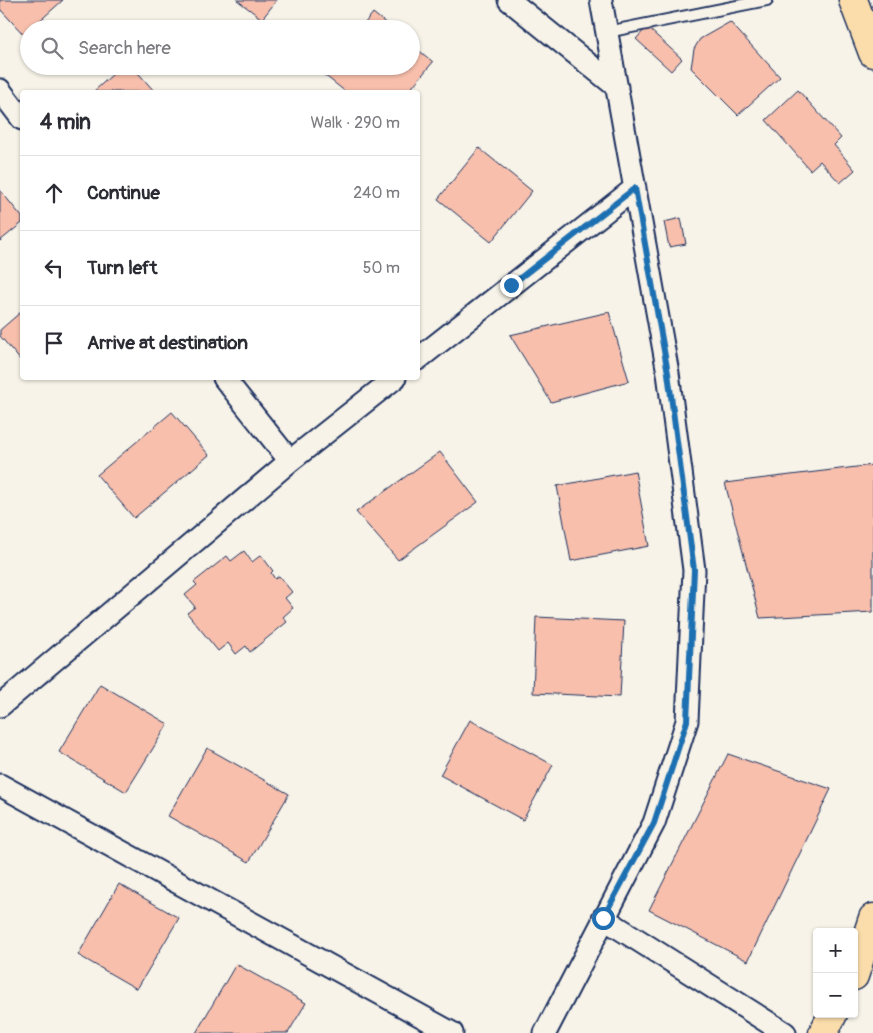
<!DOCTYPE html>
<html lang="en">
<head>
<meta charset="utf-8">
<style>
	:root { --surface:#fff; --page:#f2f2f3; --text:#2b2b33; --muted:#7c7c81; --line:#e1e1e2 }
	body { margin:0; font-family:Pangolin,sans-serif; background:var(--page); color:var(--text) }
	.controls { position:absolute; right:15px; bottom:15px; display:grid; overflow:hidden; border-radius:5px; box-shadow:0 1px 4px #0004 }
	.controls button { width:45px; height:45px; display:grid; place-items:center; padding:0; border:0; border-bottom:1px solid var(--line); background:var(--surface); color:var(--text); font:25px sans-serif }
	.stop { position:absolute; width:15px; height:15px; margin:-11px; border:4px solid #1f6fb2; border-radius:50%; background:#fff }
	.stop.end { background:#1f6fb2; border-color:#fff; box-shadow:0 1px 5px #0008 }
	.list { margin:0; padding:0; list-style:none }
	h2 { display:flex; justify-content:space-between; align-items:center; height:65px; margin:0; padding:0 20px; font-size:21px }
	h2 small { font-size:16px; font-weight:400; color:var(--muted) }
	.list li { display:grid; grid-template-columns:32px 1fr auto; gap:15px; align-items:center; box-sizing:border-box; height:75px; padding:0 20px; border-top:1px solid var(--line) }
	.list b { display:block; font-size:19px; white-space:nowrap }
	.list em { font-size:16px; font-style:normal; color:var(--muted) }
	.icon { flex:none; width:28px; height:28px; fill:none; stroke:currentColor; stroke-width:2; stroke-linecap:round; stroke-linejoin:round }
	.map { position:relative; flex:none; width:873px; height:1033px; overflow:hidden }
	.search { position:absolute; background:var(--surface); box-shadow:0 1px 4px #0004; left:20px; top:20px; width:400px; height:55px; display:flex; align-items:center; gap:12px; box-sizing:border-box; padding:0 18px; border-radius:28px; color:var(--muted); font-size:19px }
	.panel { position:absolute; background:var(--surface); box-shadow:0 1px 4px #0004; left:20px; top:90px; width:400px; height:290px; border-radius:5px }
	.map>svg:first-child { display:block }
	.building { fill:#f7bfac; stroke:#1b2f5e }
	.lines { fill:none; stroke-linecap:round; stroke-linejoin:round }
	.lane-casing { stroke:#1b2f5e; stroke-width:14 }
	.street-casing { stroke:#1b2f5e; stroke-width:25 }
	.primary-casing { stroke:#1b2f5e; stroke-width:31 }
	.lane { stroke:#f7f3e8; stroke-width:10 }
	.street { stroke:#f7f3e8; stroke-width:21 }
	.primary { stroke:#fbddab; stroke-width:28 }
	.route { stroke:#1f6fb2; stroke-width:6 }
</style>
</head>
<body>
<div class="map">
<svg width="873" height="1033" viewBox="0 0 873 1033">
	<rect width="100%" height="100%" fill="#f7f3e8"/>
	<filter id="ink" filterUnits="userSpaceOnUse"><feTurbulence type="fractalNoise" baseFrequency=".02" numOctaves="2"/><feDisplacementMap in="SourceGraphic" scale="10" xChannelSelector="R" yChannelSelector="G"/><feConvolveMatrix kernelMatrix="1 2 1 2 8 2 1 2 1" color-interpolation-filters="sRGB"/></filter>
	<g filter="url(#ink)">
		<!-- building -->
		<path class="building" d="M0,0H63L24,35L0,9Z
			M237,0H277L262,19Z
			M373,13L393,29H360Z
			M730,22L780,77L738,115L691,68L694,49L700,39Z
			M647,27L682,59L671,71L636,39Z
			M411,44L433,62L408,92H346L323,74L329,66H411Z
			M122,66H132L155,92H93Z
			M798,90L841,138L834,145L855,170L840,183L820,161L810,170L766,120Z
			M479,148L532,191L491,242L438,199Z
			M0,190L22,217V223L0,241Z
			M681,218L686,244L669,247L664,222Z
			M22,311V362L0,336V330Z
			M609,312L629,381L551,402L510,335Z
			M172,412L209,455L134,518L97,475Z
			M440,452L478,502L398,560L356,512Z
			M873,465V612L760,618L725,483Z
			M635,471L649,546L571,561L557,486Z
			M244,551L252,562L261,555L273,571L271,573L275,579L279,576L292,592L285,598L293,608L283,617L287,622L250,652L246,646L236,654L228,643L218,651L187,613L195,607L185,595L197,585L194,582L227,556L231,561Z
			M536,617L624,621L620,697L533,693Z
			M100,684L168,724L126,792L59,752Z
			M470,720L553,765L523,820L440,775Z
			M207,748L289,794L249,862L168,816Z
			M728,754L831,789L748,961L649,910Z
			M119,884L179,918L137,989L78,955Z
			M236,964L306,1003L288,1033H196Z"/>
		<g class="lines">
			<!-- lane casing -->
			<g class="lane-casing">
				<path id="lane" d="M607,32L767,0"/>
			</g>
			<!-- street casing -->
			<g class="street-casing">
				<path id="street" d="M509,0L617,87
					M0,90L22,119
					M418,359L635,188
					M224,378L290,461
					M0,706L290,461L395,378
					M0,785L452,1033
					M603,918L785,1033
					M545,1033L654,823L687,721L694,570L668,373L601,0"/>
			</g>
			<!-- primary casing -->
			<g class="primary-casing">
				<path id="primary" d="M853,0L873,53
					M854,976L873,918
					M823,1033L833,1014"/>
			</g>
			<!-- lane -->
			<use href="#lane" class="lane"/>
			<!-- street -->
			<use href="#street" class="street"/>
			<!-- primary -->
			<use href="#primary" class="primary"/>
		</g>
	</g>
	<g class="lines" filter="url(#ink)">
		<!-- route -->
		<path class="route" d="M511,285L635,188L668,373L694,570L687,721L654,823L603,918"/>
	</g>
</svg>
<div class="controls">
<button>+</button>
<button>−</button>
</div>
<div class="stop" style="left:603px;top:918px"></div>
<div class="stop end" style="left:511px;top:285px"></div>
<div class="search"><svg class="icon" aria-label="search" viewBox="0 0 24 24"><circle cx="10" cy="10" r="6"/><path d="M15 15l6 6"/></svg>Search here</div>
<section class="panel">
<h2>4 min<small>Walk · 290 m</small></h2>
<ul class="list">
<li><svg class="icon" aria-label="ahead" viewBox="0 0 24 24"><path d="M12 20V5M6 11l6-6 6 6"/></svg><div><b>Continue</b></div><em>240 m</em></li>
<li><svg class="icon" aria-label="left" viewBox="0 0 24 24"><path d="M17 20v-9H6M10 6l-5 5 5 5"/></svg><div><b>Turn left</b></div><em>50 m</em></li>
<li><svg class="icon" aria-label="arrive" viewBox="0 0 24 24"><path d="M6 21V4h12l-3 4 3 4H6"/></svg><div><b>Arrive at destination</b></div></li>
</ul>
</section>
</div>
</body>
</html>
